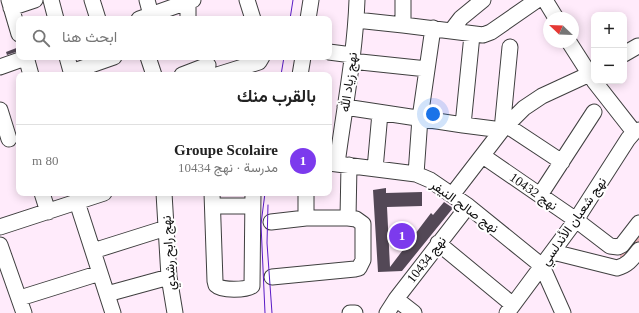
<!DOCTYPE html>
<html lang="ar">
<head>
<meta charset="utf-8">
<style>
	:root { --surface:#fff; --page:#f6f6f6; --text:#222; --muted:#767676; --line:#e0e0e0; --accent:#7c3aed }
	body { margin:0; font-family:"Times New Roman",Vazirmatn,serif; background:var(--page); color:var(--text); direction:rtl }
	.controls { position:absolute; right:12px; top:12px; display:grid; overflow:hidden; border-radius:8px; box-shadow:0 2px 10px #0003 }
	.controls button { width:36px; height:36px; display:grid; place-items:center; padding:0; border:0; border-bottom:1px solid var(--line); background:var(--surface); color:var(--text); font:20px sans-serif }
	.compass { position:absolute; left:543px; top:12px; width:36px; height:36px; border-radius:50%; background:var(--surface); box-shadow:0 2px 10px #0003; rotate:293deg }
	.you { position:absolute; left:433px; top:114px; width:14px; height:14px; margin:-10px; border:3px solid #fff; border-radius:50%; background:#1a73e8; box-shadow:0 0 0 6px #1a73e833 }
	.badge { display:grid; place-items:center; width:26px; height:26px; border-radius:50%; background:var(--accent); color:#fff; font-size:13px; font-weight:700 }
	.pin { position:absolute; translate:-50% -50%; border:2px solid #fff; box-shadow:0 1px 4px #0006 }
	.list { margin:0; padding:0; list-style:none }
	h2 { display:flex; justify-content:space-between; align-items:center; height:52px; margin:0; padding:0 16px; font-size:17px }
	h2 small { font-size:13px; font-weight:400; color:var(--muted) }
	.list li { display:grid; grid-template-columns:26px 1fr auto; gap:12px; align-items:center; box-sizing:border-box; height:72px; padding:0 16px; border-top:1px solid var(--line) }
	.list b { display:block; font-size:15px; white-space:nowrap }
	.list p { margin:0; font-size:13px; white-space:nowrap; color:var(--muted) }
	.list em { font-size:13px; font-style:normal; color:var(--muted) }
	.icon { flex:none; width:22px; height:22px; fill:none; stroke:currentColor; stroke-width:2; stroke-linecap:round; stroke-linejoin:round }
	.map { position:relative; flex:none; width:639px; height:313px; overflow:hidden; direction:ltr }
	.search { position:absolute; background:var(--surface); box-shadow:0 2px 10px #0003; left:16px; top:16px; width:316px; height:44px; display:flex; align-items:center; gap:10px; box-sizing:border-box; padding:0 14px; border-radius:8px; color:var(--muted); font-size:15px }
	.panel { position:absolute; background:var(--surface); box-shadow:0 2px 10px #0003; left:16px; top:72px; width:316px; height:124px; border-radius:8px; direction:rtl }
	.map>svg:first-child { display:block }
	.green { fill:#ecb2b9 }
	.building { fill:#534856 }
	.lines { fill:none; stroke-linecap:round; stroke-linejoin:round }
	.minor-casing { stroke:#3f3f3f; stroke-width:17 }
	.minor { stroke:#fff; stroke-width:15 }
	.tram { stroke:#591bc6; stroke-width:1 }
	.labels { text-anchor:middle; stroke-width:4; stroke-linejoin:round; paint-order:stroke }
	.street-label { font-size:13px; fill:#0c0c0c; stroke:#fff }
</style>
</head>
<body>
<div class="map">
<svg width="639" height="313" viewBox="0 0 639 313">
	<rect width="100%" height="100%" fill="#ffebfb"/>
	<!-- green -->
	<path class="green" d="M639,227V242L627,258L623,260L620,257V253Z"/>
	<!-- building -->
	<path class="building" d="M19,47V51L7,55L6,52Z
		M386,188V193L422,192V206L387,207L390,267L431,213L433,215L444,202L453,208L402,271L378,272L373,190Z"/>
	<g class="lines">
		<!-- minor casing -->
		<g class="minor-casing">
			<path id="minor" d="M9,0L19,34
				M51,0L56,19
				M92,0L98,19
				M147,0L151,15
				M247,0L253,19
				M545,0L556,18
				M11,8L35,0
				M139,19L193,0
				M188,19V0
				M308,19L311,0
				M356,20L403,25L483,35L491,32L537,0
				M403,25V0
				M451,31L461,18L483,0
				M569,42L594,81
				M329,52L352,55
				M624,54L638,46
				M26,57L31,75
				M67,57L72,75
				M148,57L154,75
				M351,61L427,69
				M0,67L28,57
				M71,72L114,57
				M182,75L208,65
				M217,75L259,62L262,57
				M300,75L303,57
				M594,81L634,132
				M345,107L463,125L502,130L510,47
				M0,110L9,139
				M463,125L472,35
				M506,125L562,162
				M483,156L576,220L610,246L618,247L622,245L639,223
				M329,163L416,174L430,180L468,206L542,266L563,313
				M337,164C344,110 355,55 357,0
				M375,169L380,113
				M416,174L420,118L433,28
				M42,193L48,212
				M164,193L169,277L175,313
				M212,193L215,281L216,285C222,291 246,290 252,286L253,193
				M306,193V218
				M452,195L502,130L524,108L542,96L594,72
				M540,195L594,112
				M77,202L113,313
				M213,206H252
				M271,222L306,218H348L349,165
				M0,227L104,193
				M438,243L513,305
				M0,245L24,313
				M93,251L166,228
				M553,252L617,268C628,265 632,259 639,250
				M272,277L355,269L359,268L363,260V224L356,219L348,218
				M107,294L169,277
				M20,298L100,273
				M396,299L414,313
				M350,313H355
				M387,313L396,299L468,206
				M507,313L576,220L628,139L634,132L639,130"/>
		</g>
		<!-- minor -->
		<use href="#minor" class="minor"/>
		<!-- tram -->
		<path class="tram" d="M290,19L293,0
			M281,75L284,57
			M265,193L261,224L265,313
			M268,205L267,243L272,313"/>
	</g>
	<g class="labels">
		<!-- street labels -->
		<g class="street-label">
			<text transform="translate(348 82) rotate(-82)" y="5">نهج زياد الله</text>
			<text transform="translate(534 191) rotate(35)" y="5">نهج 10432</text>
			<text transform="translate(465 206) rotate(36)" y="5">نهج صالح النيفر</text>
			<text transform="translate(573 221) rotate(-55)" y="5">نهج شعبان الأندلسي</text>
			<text transform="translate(168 253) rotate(-94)" y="5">نهج رابح رشدي</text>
			<text transform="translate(426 259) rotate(-52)" y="5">نهج 10434</text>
		</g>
	</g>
</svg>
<div class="controls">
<button>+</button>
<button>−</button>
</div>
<svg class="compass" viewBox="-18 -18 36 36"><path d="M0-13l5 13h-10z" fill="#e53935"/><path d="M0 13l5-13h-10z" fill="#767676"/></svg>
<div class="you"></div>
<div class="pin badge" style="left:402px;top:236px">1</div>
<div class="search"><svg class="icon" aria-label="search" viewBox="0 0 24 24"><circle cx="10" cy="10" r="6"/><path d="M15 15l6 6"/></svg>ابحث هنا</div>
<section class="panel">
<h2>بالقرب منك<small></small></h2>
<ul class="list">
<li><span class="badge">1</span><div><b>Groupe Scolaire</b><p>مدرسة · نهج 10434</p></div><em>80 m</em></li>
</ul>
</section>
</div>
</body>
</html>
